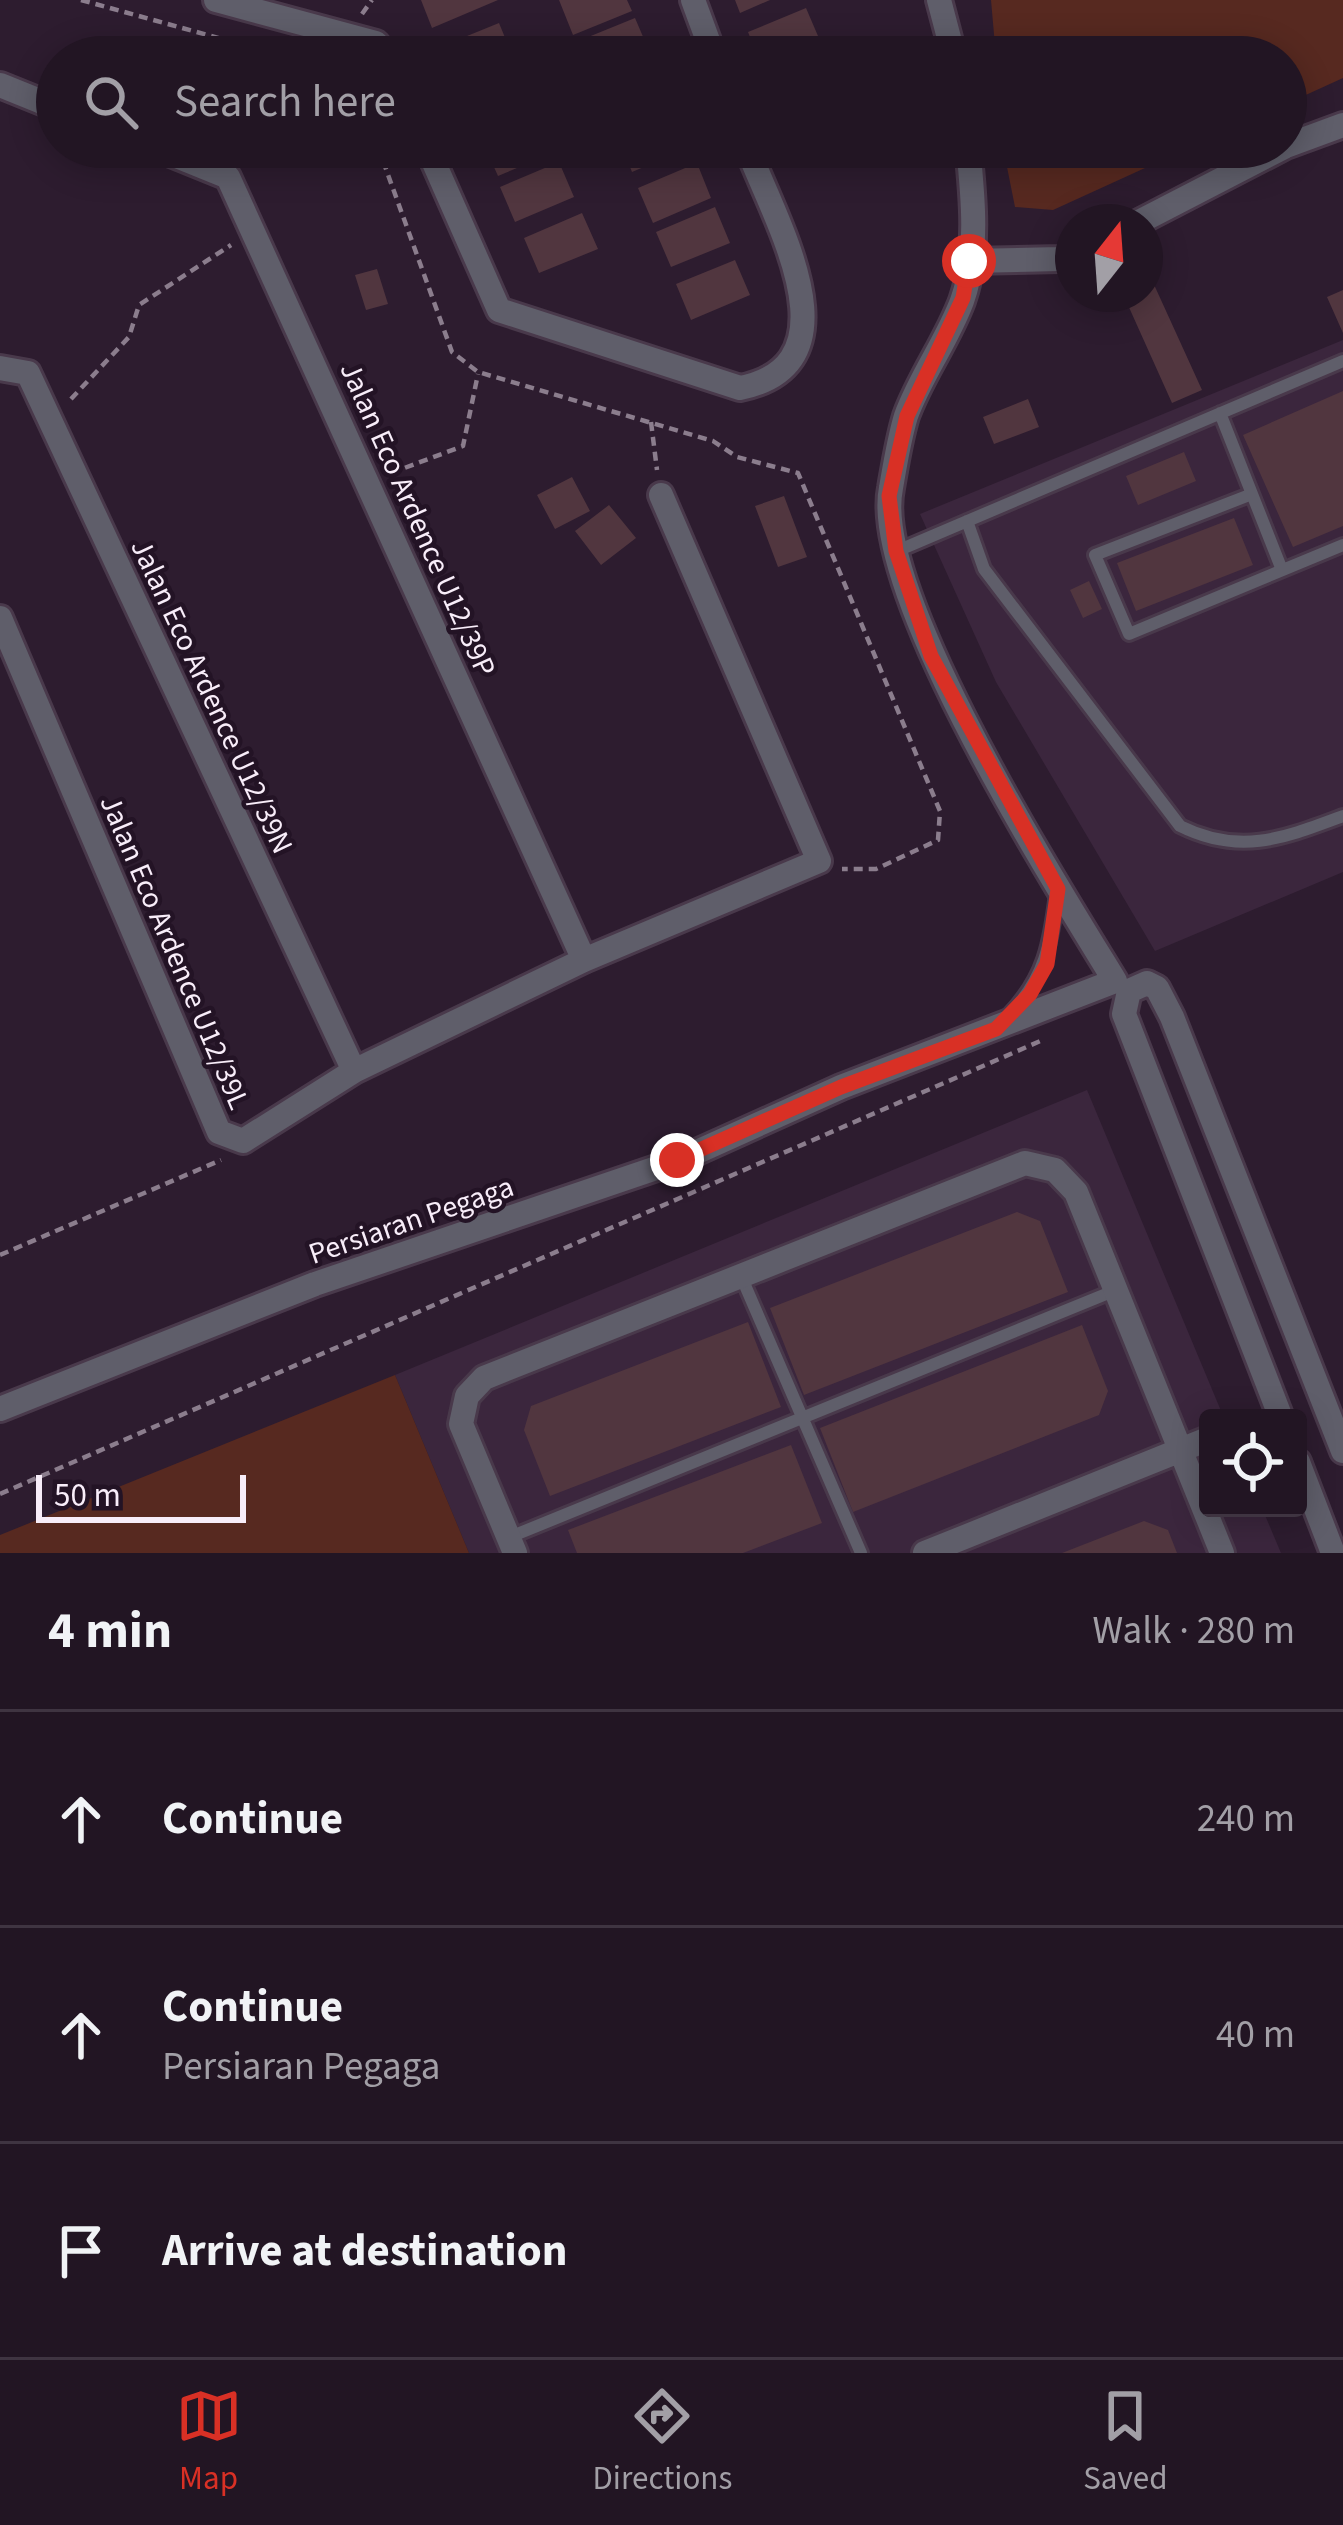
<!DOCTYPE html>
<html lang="en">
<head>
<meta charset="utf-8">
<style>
	:root { --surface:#221523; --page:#2a1e2b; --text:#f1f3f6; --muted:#a29fa6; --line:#3f3441; --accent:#d93025 }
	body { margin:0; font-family:"Source Sans 3",sans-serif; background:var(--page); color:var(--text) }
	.controls { position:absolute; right:36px; bottom:36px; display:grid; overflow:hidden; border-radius:12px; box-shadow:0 6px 30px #0003 }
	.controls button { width:108px; height:108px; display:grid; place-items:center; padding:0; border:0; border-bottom:3px solid var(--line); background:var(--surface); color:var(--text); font:60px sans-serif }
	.compass { position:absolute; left:1055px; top:204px; width:108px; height:108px; border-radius:50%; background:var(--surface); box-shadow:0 6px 30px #0003; rotate:17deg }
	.scale { position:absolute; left:36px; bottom:30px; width:210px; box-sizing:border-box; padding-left:12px; border:6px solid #f8edf9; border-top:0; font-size:33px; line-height:42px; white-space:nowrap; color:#f8edf9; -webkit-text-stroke:9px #231325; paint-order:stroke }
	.stop { position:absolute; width:36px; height:36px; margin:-27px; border:9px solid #d93025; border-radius:50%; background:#fff }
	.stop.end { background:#d93025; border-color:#fff; box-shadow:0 3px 12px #0008 }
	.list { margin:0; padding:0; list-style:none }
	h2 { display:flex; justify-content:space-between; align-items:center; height:156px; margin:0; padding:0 48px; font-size:51px }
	h2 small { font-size:39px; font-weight:400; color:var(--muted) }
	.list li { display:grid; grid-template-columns:78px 1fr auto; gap:36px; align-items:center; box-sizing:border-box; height:216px; padding:0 48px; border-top:3px solid var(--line) }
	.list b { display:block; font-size:45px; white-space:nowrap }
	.list p { margin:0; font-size:39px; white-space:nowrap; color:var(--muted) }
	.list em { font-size:39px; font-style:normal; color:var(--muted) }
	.icon { flex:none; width:66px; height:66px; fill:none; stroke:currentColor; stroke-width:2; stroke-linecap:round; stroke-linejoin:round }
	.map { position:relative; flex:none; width:1343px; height:1553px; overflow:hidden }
	.search { position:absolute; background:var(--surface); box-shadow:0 6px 30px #0003; left:36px; right:36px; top:36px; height:132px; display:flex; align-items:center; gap:30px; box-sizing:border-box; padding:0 42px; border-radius:66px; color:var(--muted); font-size:45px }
	.sheet { height:804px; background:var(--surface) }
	nav { display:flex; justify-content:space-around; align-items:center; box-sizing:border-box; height:168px; border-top:3px solid var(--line); background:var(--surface); font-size:33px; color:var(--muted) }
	nav a { display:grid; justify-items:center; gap:6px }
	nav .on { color:var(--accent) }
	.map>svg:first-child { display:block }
	.built { fill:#3b263d }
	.green { fill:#572920 }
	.building { fill:#51363f }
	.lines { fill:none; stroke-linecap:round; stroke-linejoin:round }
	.lane-casing { stroke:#49394b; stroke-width:18 }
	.street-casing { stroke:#49394b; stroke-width:30 }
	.path { stroke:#8b7d8d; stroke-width:4.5; stroke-dasharray:9 6; stroke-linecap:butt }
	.lane { stroke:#5f5e6a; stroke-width:12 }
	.street { stroke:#5f5e6a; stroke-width:24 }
	.route { stroke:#d93025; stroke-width:15 }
	.labels { text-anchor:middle; stroke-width:9; stroke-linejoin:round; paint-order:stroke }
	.street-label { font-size:30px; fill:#f8edf9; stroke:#231325 }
</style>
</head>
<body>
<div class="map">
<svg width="1343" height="1553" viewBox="0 0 1343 1553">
	<rect width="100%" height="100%" fill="#2d1c2f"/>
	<!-- built -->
	<path class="built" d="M1343,340V872L1155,951L996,682L920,514Z
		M1087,1090L1224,1418H1208V1508H1262L1281,1553H469L395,1375Z"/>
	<!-- green -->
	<path class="green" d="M991,0H1343V78L1286,104V57H996Z
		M1003,147H1191L1053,210L1015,207Z
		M395,1375L469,1553H0V1535Z"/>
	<!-- building -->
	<path class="building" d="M421,0H498L432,28Z
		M559,0H627L632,11L573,35Z
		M735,0H770L740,13Z
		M806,8L821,43L788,57H758L748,32Z
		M635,18L650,53L582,57L576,42Z
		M499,23L513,57H444L440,47Z
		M485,147H555L557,151L498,176Z
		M622,147H691L632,172Z
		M797,147H833L803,160Z
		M559,162L574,197L515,222L500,187Z
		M697,163L711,198L653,223L638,188Z
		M715,207L730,243L671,267L656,232Z
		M582,213L598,249L539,273L524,238Z
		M735,260L750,295L691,320L676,284Z
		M377,269L388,304L366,310L355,275Z
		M1151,278L1202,390L1172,403L1123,294H1145V281Z
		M1343,290V333L1327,297Z
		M1343,391V526L1293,547L1243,435Z
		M1028,399L1039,427L994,444L983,417Z
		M1184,452L1196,481L1138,505L1126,476Z
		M572,477L590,511L555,529L537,495Z
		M784,496L807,557L778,567L755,506Z
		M609,505L636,538L601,565L575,531Z
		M1234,518L1253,565L1136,611L1117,563Z
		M1089,581L1102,609L1083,618L1070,590Z
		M1017,1212L1040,1221L1068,1292L804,1395L770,1308Z
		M748,1322L781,1407L550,1496L524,1430L531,1406Z
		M1082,1325L1108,1391L1099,1415L853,1512L820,1428Z
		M791,1445L822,1523L743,1553H577L568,1530Z
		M1144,1521L1168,1530L1177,1553H1062Z"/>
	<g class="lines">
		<!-- lane casing -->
		<g class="lane-casing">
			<path id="lane" d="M1220,413L1282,570
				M1252,494L1095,555L1129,634L1343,545
				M967,521L984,569L1180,826C1240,856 1284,838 1343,816
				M897,551L1343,361
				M1009,1015C1045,978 1051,943 1057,893
				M741,1276L861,1553
				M510,1537L1116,1290"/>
		</g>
		<!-- street casing -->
		<g class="street-casing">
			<path id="street" d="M216,0L376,43L388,57
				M693,0L714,57
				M939,0L954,57
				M0,85L57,108
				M1286,146L1343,125
				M154,147L228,177L584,960
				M427,147L499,310L740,388C861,364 774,219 747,147
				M1139,222L1284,147
				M969,261L1060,259L1073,254
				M0,368L28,373L354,1071
				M0,618L219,1132L243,1141L354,1071L584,960L819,861L661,495
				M0,1409L315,1284L677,1161L841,1087L1115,981C1057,886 870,591 891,488C895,465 899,439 906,416C920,377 947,341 962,301C979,254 973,195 968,147
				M1281,1418L1124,1014L1129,991L1147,983L1157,988L1172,1017L1343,1451
				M1298,1462L1333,1553
				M515,1553L461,1424L467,1396L484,1378L1025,1163L1055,1170L1076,1192L1222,1553
				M925,1553L1208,1439"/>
		</g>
		<!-- path -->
		<path class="path" d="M81,0L287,57
			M362,14L372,0
			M378,147L452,352L478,372L713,441L737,457L798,473L940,811L938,840L876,869H842
			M71,399L129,337L139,305L231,245
			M651,422L657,470
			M391,473L463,446L478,374
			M0,1255L221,1160
			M0,1494L1045,1039"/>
		<!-- lane -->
		<use href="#lane" class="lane"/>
		<!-- street -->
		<use href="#street" class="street"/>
	</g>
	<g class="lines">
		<!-- route -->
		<path class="route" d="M677,1160L841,1087L996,1029L1030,994L1047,964L1058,889L931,656L896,551L889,496L907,416L963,298L969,261"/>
	</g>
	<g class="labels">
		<!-- street labels -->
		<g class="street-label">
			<text transform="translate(418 519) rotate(66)" y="10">Jalan Eco Ardence U12/39P</text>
			<text transform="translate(212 696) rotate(65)" y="10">Jalan Eco Ardence U12/39N</text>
			<text transform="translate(175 952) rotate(67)" y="10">Jalan Eco Ardence U12/39L</text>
			<text transform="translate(411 1220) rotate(-19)" y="10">Persiaran Pegaga</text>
		</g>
	</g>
</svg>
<div class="controls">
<button><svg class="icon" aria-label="locate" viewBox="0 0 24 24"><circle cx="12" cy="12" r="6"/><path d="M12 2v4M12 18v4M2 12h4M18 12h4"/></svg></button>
</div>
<svg class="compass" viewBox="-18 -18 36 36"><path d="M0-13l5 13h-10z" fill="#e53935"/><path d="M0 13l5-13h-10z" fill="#a29fa6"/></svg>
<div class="scale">50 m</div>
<div class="stop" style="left:969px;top:261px"></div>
<div class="stop end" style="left:677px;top:1160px"></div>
<div class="search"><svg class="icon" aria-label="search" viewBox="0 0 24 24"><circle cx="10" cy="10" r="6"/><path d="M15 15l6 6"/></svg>Search here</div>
</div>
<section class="sheet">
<h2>4 min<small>Walk · 280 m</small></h2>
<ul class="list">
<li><svg class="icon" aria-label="ahead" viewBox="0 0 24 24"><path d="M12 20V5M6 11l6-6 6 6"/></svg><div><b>Continue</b></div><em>240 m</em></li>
<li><svg class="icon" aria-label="ahead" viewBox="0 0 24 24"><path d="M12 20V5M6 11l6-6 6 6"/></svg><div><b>Continue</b><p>Persiaran Pegaga</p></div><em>40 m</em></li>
<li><svg class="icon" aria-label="arrive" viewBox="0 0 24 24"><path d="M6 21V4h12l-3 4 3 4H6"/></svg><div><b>Arrive at destination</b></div></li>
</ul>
</section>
<nav>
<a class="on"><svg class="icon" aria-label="map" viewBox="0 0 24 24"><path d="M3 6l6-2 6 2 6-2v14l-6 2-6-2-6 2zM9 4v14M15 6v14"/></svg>Map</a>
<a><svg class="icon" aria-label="directions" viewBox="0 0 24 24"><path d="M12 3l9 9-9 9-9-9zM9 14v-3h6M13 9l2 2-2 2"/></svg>Directions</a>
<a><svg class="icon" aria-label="saved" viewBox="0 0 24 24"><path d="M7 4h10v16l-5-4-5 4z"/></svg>Saved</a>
</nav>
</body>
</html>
